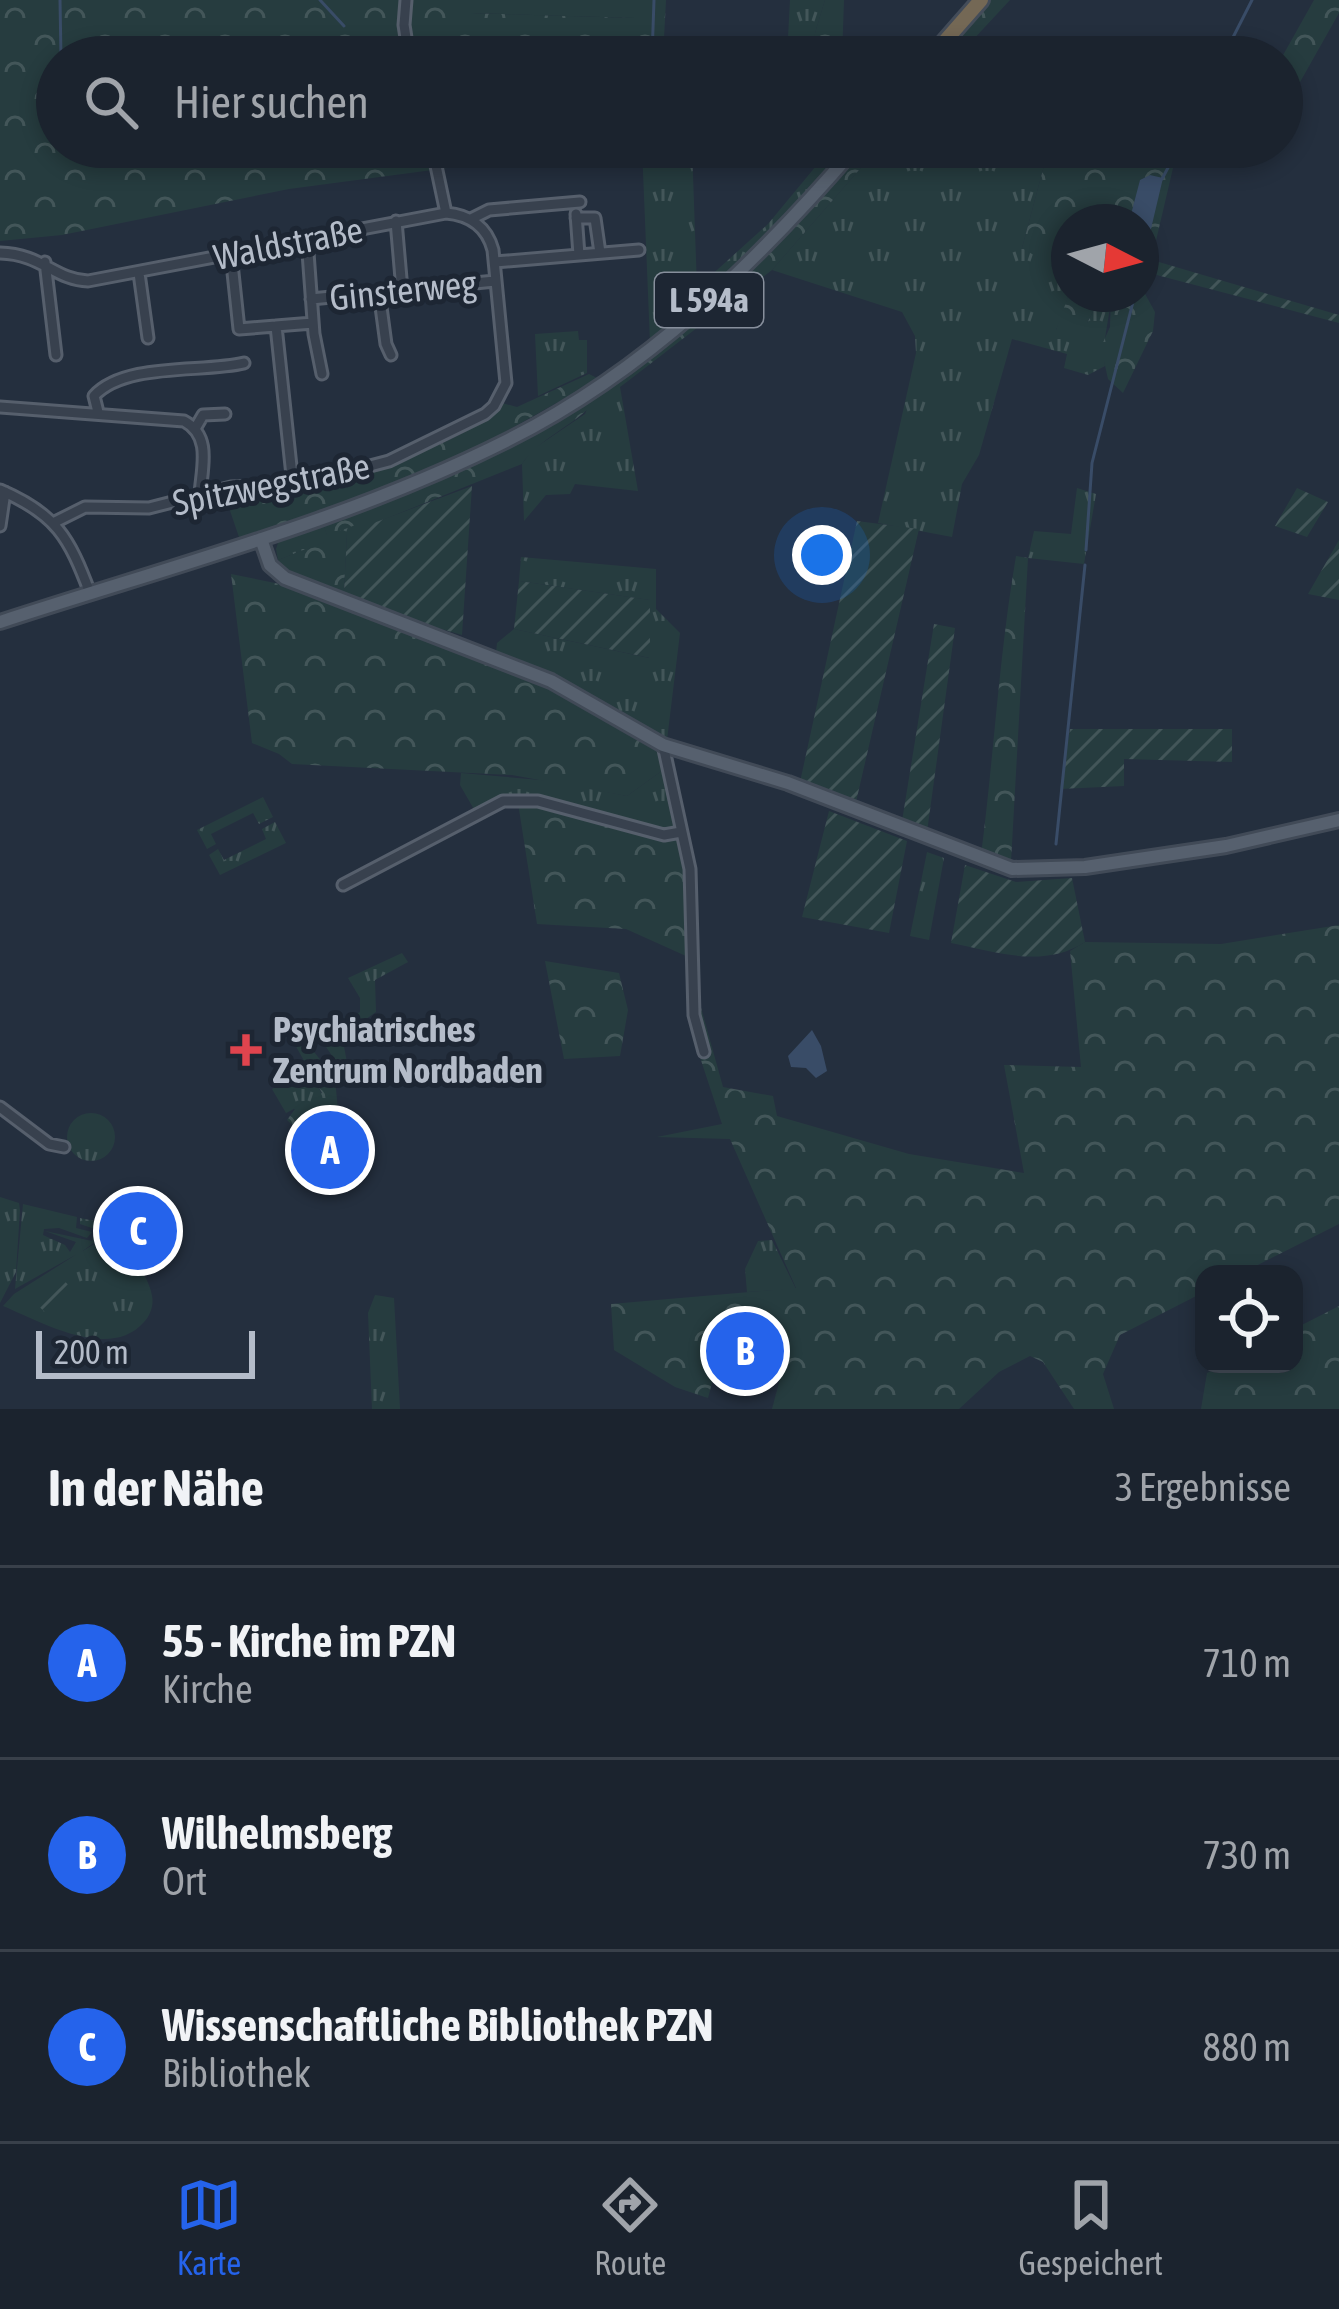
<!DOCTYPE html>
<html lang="de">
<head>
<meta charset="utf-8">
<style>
	:root { --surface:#1b232e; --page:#282f3a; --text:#f1f3f6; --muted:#a0a4aa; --line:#39404a; --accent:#2563eb }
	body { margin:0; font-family:"Asap Condensed",sans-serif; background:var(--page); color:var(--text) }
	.controls { position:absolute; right:36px; bottom:36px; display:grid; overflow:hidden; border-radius:24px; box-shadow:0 6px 18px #0003 }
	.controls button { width:108px; height:108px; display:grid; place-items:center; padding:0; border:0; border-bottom:3px solid var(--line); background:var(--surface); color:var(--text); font:60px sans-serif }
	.compass { position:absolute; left:1051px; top:204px; width:108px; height:108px; border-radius:50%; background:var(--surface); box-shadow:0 6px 18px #0003; rotate:96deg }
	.scale { position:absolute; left:36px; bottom:30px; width:219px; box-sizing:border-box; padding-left:12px; border:6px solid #b4bcc9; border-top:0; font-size:33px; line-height:42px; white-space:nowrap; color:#b4bcc9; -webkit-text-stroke:9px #1d2633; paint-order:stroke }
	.you { position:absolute; left:822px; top:555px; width:42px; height:42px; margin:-30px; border:9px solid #fff; border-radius:50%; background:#1a73e8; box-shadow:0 0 0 18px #1a73e833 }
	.badge { display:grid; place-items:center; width:78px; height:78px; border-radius:50%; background:var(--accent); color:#fff; font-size:39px; font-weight:700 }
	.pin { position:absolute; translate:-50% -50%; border:6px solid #fff; box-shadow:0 3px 12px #0006 }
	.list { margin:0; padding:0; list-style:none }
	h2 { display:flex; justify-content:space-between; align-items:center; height:156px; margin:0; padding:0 48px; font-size:51px }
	h2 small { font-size:39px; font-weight:400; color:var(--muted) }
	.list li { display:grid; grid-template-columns:78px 1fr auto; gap:36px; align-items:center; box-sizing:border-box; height:192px; padding:0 48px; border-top:3px solid var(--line) }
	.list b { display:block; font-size:45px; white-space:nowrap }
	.list p { margin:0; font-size:39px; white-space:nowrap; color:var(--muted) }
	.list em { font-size:39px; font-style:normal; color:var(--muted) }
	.icon { flex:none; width:66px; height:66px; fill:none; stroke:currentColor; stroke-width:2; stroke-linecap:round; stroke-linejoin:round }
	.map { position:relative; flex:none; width:1339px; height:1409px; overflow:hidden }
	.search { position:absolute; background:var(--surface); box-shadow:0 6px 18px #0003; left:36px; right:36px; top:36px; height:132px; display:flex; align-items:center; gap:30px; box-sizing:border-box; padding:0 42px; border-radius:66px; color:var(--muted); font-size:45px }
	.sheet { height:732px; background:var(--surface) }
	nav { display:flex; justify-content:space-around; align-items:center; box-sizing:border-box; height:168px; border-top:3px solid var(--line); background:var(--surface); font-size:33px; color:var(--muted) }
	nav a { display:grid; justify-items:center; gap:6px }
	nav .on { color:var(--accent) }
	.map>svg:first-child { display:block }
	.grass { fill:url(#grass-tufts) }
	.forest { fill:url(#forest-crowns) }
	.garden { fill:url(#garden-furrows) }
	.pitch { fill:#263c3f }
	.water { fill:#394c67 }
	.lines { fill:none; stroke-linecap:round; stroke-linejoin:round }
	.stream { stroke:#394c67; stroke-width:3 }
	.minor-casing { stroke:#565f6c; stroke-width:15 }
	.major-casing { stroke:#414a57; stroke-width:18 }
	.highway-casing { stroke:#434c59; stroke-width:20 }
	.minor { stroke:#38414e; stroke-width:9 }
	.major { stroke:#56606e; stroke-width:12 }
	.highway { stroke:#746855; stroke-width:14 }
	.health-dot { fill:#e0444e; stroke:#1d2633; stroke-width:4.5 }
	.labels { text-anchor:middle; stroke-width:10; stroke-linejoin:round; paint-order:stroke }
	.shield { fill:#1d2633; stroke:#878f9c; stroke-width:3 }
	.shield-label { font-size:33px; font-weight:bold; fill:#b4bcc9 }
	.street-label { font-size:36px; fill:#b4bcc9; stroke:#1d2633 }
	.poi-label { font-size:36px; font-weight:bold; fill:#b4bcc9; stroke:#1d2633; text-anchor:start }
</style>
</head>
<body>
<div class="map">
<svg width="1339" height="1409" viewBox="0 0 1339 1409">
	<defs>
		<pattern id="grass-tufts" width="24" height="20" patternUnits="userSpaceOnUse" patternTransform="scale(3)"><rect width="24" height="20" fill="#263c3f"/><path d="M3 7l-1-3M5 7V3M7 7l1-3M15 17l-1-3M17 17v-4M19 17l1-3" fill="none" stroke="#435659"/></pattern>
		<pattern id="forest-crowns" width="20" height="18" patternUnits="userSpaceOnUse" patternTransform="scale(3)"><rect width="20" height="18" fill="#263c3f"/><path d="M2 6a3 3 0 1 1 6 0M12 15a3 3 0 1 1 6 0" fill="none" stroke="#435659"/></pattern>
		<pattern id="garden-furrows" width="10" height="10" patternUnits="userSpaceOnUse" patternTransform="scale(3)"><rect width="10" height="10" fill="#263c3f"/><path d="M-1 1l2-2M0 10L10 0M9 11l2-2" fill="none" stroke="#435659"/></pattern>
	</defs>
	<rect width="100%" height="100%" fill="#242f3e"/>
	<!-- grass -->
	<path class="grass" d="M790,0H825L815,33L814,57H787Z
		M642,147H692L697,288L768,224L821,160L831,168L741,264L650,342Z
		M879,147H1049L1022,248L1061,251C1078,276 1067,305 1056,330L1087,323L1102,294H1111C1110,320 1101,343 1105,366L1088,375L1064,368L1067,354L1012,339L979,455L962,484L952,537L878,523L916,353L915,336L902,312L772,270Z
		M578,331L579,340H587V373L538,396L535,334Z
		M625,375L628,381L620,387L638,491L575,484L570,494L546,495L524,521L522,464L532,450L585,414L593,395Z
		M1077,488L1096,494L1084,564L1028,558L1034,531L1071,534Z
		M364,521L365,527L278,560L276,549L280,537L323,523L327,535Z
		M521,557L656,569V609L680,633L667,740L582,691L496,653L497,643L514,629L649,658L650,600L519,581Z
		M670,765L685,831L675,841L544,805L518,803L479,818L460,785L461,773L552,781L627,796Z
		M263,797L273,817L259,824L253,813L211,834L216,844L207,849L197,830Z
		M275,822L286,843L220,875L209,855L218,849L224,860L266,839L262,829Z
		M927,852L944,858L929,940L910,936Z
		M402,953L410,965L408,962L375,980L376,1012L342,1036L349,1073L343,1072L320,1038L360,1012V998L348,978Z
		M308,1068L322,1094L310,1112L301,1114L294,1109L286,1113L272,1089Z
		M67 1137a24 24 0 1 1 48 0a24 24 0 1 1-48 0Z
		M0,1197L19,1203L20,1210L16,1272L0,1303Z
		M23,1204L77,1217L76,1228L92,1232L87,1238L59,1228L44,1229L43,1235L65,1245L70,1252L76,1242L45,1231L92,1241L95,1229L80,1224V1218L100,1222L112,1230L81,1252L116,1231C128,1250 149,1276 152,1296C154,1305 150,1316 144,1322C109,1362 40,1321 3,1306L14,1294L77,1254L15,1289Z
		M772,1240L796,1289L747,1292L745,1269L758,1241Z
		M375,1295L394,1298L400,1409H372L368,1313Z"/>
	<!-- forest -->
	<path class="forest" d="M0,0H471L472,13L633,18L634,0H666L663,57H57V147H606L289,189L62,235L0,241Z
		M825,0H844L842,57H814L815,33Z
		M988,0H1010L957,57H937Z
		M1314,0H1339V13L1282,114V57Z
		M863,147H879L772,270L628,381L625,375C714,305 789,233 863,147Z
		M1049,147H1183L1173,168L1144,292L1155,312L1153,331L1123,393L1108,379L1101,347L1110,327L1111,294H1141V222H1069V262L1061,251H1052L1042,260L1022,248Z
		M1069,294H1102L1087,323L1070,343L1056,330Z
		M589,374L599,379L464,455L355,502L240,540L224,493C255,489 286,491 317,486C354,481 485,434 502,403L517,407Z
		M593,395L596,401C574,426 539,438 522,464L365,527L363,522L327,536L323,523Z
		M347,533L344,592L339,594C318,585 294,578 278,560Z
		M1016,556L1028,558L1011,862L981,855C994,755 999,655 1016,556Z
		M231,574L280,584L471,656L553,691L661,752L663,770L627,796L512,775L292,764L279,754L252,743Z
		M518,803L544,805L675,841L685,831L694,865L700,1004L723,1087L773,1096L777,1116L909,1154L1024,1173L1004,1065L1081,1067L1070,951L1085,942L1221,944L1339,925V1224L1240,1274H1204V1292L1120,1335L1103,1374L1114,1409H1074L1043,1362L1030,1356L999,1372L959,1409H772L780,1379L718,1361L708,1398L675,1387L614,1350L611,1304L796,1288L730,1139L657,1137L722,1124L692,1033L686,956L626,929L537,924Z
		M545,961L619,973L628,1010L620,1056L564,1059Z
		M302,1037L335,1078L339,1122C320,1135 304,1137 287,1120L295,1109L301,1114L311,1111L315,1098L322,1093L293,1041Z
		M1339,1306V1409H1201L1207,1373L1225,1364H1294V1329Z"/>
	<!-- garden -->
	<path class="garden" d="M1152,260L1339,315V323L1149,273Z
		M472,486L462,635L389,614L344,592L347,533Z
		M1297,488L1328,502L1307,537L1275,526Z
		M857,521L919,529L856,802L800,782Z
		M1339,540V600L1308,594Z
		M519,581L650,600V658L514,629Z
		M934,624L955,628L927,832L902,821Z
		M1070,729H1232V762L1124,759V786L1060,789Z
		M829,811L907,841L889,933L802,917Z
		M965,865L1016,882L1072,878L1085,942C1043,969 997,952 951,943Z
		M36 1296a18 18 0 1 1 36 0a18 18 0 1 1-36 0Z"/>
	<!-- pitch -->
	<path class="pitch" d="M471,0H634V18L471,13Z"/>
	<!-- water -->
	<path class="water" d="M1150,175L1163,178L1146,250L1141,253V222H1129L1140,180Z
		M812,1030L821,1046L827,1071L816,1078L806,1068L791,1067L788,1056Z"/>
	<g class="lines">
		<!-- stream -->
		<path class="stream" d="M60,0L61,57
			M320,0L344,26
			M346,39L348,57
			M652,57L654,0
			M1223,57L1252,0
			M1162,179L1179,147
			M1141,268L1145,252
			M1086,550L1092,463L1135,294
			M1056,844L1085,565"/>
		<!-- minor casing -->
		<g class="minor-casing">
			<path id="minor" d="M406,0L404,25L409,57
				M432,147L446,213
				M576,214L579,255
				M576,218H595L600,253
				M471,219L489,210L580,202
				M396,221L402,290
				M307,239L314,334L322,374
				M0,253C42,254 55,280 88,281L446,213C470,215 487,227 493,250L506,383L494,406L485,414L389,461L370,466L293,485L231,487L149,508L85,507L55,522
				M231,254L239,329L313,323
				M45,262L56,355
				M495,262L639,250
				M139,273L148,338
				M379,292L386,344L391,355
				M311,299L495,281
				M276,326L293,485
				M0,407L184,421C212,436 202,467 200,494
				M98,412L94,396C125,362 204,373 244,363
				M196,427L203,415L225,414
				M0,490C56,514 69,537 90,593
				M0,526L5,492
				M663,745L690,869L694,1015L704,1052
				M343,885L503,801H538L664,835L681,832
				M0,1107L49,1144L64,1147"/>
		</g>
		<!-- major casing -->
		<g class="major-casing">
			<path id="major" d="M261,539L270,565L285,578L551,681L663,745L788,783L1012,869L1085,867L1226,846L1339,820
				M0,622C171,566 347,521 508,440C646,371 757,262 856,147"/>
		</g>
		<!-- highway casing -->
		<g class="highway-casing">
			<path id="highway" d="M931,57L981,0"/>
		</g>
		<!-- minor -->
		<use href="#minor" class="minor"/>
		<!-- major -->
		<use href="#major" class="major"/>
		<!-- highway -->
		<use href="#highway" class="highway"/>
	</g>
	<!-- markers -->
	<path class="health-dot" d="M240 1032h12v12h12v12h-12v12h-12v-12h-12v-12h12z"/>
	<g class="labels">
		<!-- shield labels -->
		<rect class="shield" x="655" y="273" width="108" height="54" rx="9"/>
		<g class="shield-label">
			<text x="709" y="312">L 594a</text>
		</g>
		<!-- street labels -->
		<g class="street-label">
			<text transform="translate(288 243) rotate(-11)" y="13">Waldstraße</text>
			<text transform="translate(403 290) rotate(-6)" y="13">Ginsterweg</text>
			<text transform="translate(271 484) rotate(-11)" y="13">Spitzwegstraße</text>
		</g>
		<!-- poi labels -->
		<g class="poi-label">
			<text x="273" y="1042">Psychiatrisches<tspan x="273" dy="41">Zentrum Nordbaden</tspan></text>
		</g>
	</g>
</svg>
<div class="controls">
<button><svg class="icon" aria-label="locate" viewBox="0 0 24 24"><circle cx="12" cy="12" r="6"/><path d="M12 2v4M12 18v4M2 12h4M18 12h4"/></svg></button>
</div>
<svg class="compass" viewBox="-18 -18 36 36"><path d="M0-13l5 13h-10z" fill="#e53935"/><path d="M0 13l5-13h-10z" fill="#a0a4aa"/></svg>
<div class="scale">200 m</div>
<div class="you"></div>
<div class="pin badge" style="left:330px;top:1150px">A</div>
<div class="pin badge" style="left:745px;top:1351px">B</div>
<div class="pin badge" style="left:138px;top:1231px">C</div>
<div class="search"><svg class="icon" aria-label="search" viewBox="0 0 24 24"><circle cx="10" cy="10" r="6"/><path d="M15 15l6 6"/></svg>Hier suchen</div>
</div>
<section class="sheet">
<h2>In der Nähe<small>3 Ergebnisse</small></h2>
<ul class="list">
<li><span class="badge">A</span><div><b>55 - Kirche im PZN</b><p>Kirche</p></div><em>710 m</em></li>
<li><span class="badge">B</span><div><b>Wilhelmsberg</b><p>Ort</p></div><em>730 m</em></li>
<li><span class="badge">C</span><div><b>Wissenschaftliche Bibliothek PZN</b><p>Bibliothek</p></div><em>880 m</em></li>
</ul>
</section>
<nav>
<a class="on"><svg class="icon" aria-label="map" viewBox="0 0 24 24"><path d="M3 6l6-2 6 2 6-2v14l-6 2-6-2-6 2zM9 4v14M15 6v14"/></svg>Karte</a>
<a><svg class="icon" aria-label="directions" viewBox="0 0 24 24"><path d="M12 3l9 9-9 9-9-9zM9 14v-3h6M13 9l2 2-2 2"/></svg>Route</a>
<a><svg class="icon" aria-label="saved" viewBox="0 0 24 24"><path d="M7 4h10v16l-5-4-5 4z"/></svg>Gespeichert</a>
</nav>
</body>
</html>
